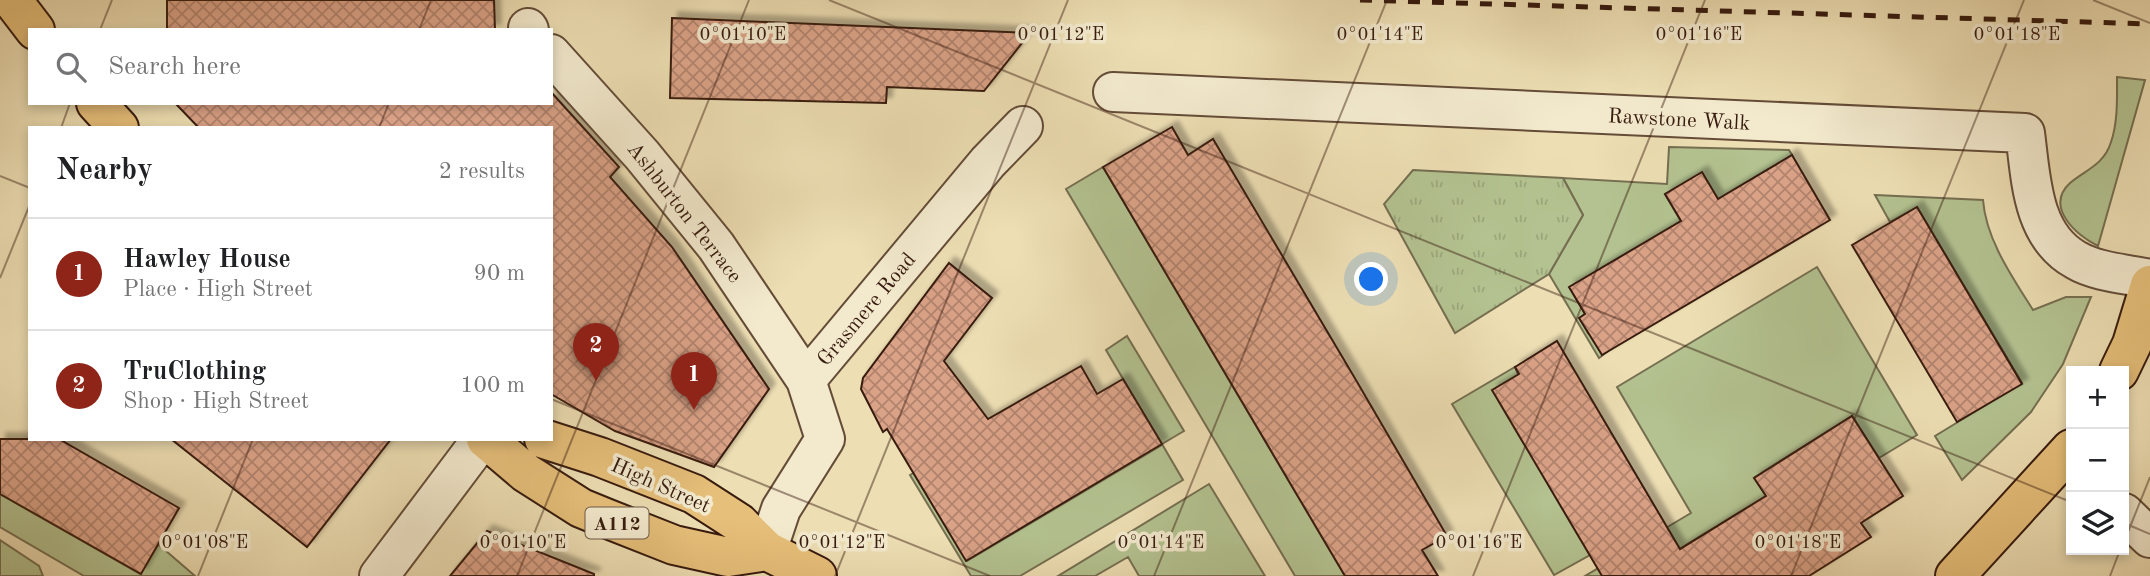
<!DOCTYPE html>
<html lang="en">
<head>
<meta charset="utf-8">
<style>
	:root { --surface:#fff; --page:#f6f6f6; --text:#202124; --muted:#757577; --line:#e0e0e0; --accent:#8f2418 }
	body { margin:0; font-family:"Old Standard TT",serif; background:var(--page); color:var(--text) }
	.controls { position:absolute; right:21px; bottom:21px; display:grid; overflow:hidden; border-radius:0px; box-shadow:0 4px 10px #0003 }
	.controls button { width:63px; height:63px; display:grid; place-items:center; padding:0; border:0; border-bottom:2px solid var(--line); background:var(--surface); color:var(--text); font:35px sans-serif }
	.you { position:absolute; left:1372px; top:280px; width:24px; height:24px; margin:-18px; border:5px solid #fff; border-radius:50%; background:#1a73e8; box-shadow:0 0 0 10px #1a73e833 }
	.badge { display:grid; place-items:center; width:46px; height:46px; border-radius:50%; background:var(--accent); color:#fff; font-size:23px; font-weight:700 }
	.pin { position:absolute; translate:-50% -58px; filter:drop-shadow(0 2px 4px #0008) }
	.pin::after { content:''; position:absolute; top:37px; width:24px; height:21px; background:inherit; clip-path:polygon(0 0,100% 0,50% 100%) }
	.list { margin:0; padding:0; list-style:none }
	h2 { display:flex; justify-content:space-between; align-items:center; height:91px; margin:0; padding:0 28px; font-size:30px }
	h2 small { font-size:23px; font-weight:400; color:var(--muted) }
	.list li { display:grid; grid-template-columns:46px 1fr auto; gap:21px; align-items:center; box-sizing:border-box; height:112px; padding:0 28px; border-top:2px solid var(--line) }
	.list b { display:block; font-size:26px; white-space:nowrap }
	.list p { margin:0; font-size:23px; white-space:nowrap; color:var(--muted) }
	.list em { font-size:23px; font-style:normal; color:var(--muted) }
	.icon { flex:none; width:38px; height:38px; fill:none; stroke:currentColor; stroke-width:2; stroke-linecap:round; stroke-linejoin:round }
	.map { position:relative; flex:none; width:2150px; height:576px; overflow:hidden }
	.search { position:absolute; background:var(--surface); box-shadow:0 4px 10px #0003; left:28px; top:28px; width:525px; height:77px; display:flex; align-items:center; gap:18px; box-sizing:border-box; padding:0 24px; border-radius:0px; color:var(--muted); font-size:26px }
	.panel { position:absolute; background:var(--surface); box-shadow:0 4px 10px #0003; left:28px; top:126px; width:525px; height:315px; border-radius:0px }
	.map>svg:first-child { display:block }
	.green { fill:#b3c290; stroke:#756e50; stroke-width:2 }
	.park { fill:url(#park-tufts); stroke:#756e50; stroke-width:2 }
	.building { fill:url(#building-cross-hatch); stroke:#371b0f; stroke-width:2; filter:url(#shadow) }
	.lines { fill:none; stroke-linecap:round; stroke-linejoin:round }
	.minor-casing { stroke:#644c38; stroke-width:42 }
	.major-casing { stroke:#371b0f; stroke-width:42 }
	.minor { stroke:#f3eace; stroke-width:38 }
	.major { stroke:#e6bf7a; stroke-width:38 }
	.rail { stroke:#371b0f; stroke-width:5; stroke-dasharray:12 12; stroke-linecap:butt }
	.ticks { fill:none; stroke:#371b0f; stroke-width:2; stroke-opacity:0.45 }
	.labels { text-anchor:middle; stroke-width:7; stroke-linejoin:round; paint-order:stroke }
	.shield { fill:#f3eace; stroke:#6f5948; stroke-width:2 }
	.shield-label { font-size:19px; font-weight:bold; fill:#371b0f }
	.street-label { font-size:21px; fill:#371b0f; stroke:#f3eace }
	.ticks-label { font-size:18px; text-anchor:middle; fill:#371b0f; stroke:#f3eace; stroke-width:7; stroke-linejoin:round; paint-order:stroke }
</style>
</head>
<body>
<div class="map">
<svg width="2150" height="576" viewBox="0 0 2150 576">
	<defs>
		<pattern id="park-tufts" width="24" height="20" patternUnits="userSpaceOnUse" patternTransform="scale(1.75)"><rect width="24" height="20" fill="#b3c290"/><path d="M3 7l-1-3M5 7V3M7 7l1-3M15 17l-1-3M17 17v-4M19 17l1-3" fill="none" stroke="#9ba67b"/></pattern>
		<pattern id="building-cross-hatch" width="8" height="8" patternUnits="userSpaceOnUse" patternTransform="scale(1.75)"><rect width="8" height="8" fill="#daa287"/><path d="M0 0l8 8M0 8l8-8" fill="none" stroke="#b2836d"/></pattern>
		<filter id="shadow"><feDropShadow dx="6" dy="-6" stdDeviation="2" flood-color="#0004"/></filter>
	</defs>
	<rect width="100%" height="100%" fill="#eddeb3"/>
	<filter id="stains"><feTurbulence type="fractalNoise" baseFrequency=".00286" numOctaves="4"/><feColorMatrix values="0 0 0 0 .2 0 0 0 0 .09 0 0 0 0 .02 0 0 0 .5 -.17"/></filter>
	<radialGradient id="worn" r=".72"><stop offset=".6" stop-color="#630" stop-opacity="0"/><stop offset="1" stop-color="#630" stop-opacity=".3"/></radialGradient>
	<!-- green -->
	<path class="green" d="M2117,77L2145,80L2098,246C2077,236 2044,207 2070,183C2085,170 2104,165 2111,142C2118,122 2117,98 2117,77Z
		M1669,147L1789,150L1792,155L1718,199L1702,173L1665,194L1681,221L1570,287L1585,314L1580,318L1588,333L1595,329L1607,352L1599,358L1549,274L1583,215L1563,178L1667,184Z
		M1103,167L1345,576H1295L1066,189Z
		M1875,195L1983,200C1986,240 2013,278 2033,310L2066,297H2091L2063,364L2031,412L1962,480L1935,436L2022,383L1917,207L1890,222Z
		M1817,267L1917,435L1879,458L1852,416L1755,477L1766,496L1670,555L1676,576H1585L1691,513L1617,387Z
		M1127,336L1184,431L1162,444L1183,480L1020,576H971L910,475L930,463L927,495L967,561L1162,445L1106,350Z
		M1515,367L1590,555L1554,575L1452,404Z
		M1209,484L1265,576H1139L1128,557L1095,576H1058Z
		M0,494L140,574L158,544L195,576H84L0,527Z
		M0,540L39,566L43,576H0Z"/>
	<!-- park -->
	<path class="park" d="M1413,170L1563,178L1583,215L1549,274L1455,333L1384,204Z"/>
	<!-- building -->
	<path class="building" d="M167,0H494L495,30H167Z
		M672,18L1030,33L984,91L887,87L886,103L670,98Z
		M551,92L619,167L610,177L672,247L769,389L714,467L615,431L551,394V128H199L175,103H551Z
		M1172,127L1188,155L1213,139L1353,375L1447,536L1422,550L1438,576H1345L1103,167Z
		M1792,155L1830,220L1602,355L1579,318L1585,314L1569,287L1681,221L1665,194L1702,172L1718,199Z
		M1917,207L2022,384L1957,422L1852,245Z
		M949,263L992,298L944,361L988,419L1081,366L1097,394L1123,379L1162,444L966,561L887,429L883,432L861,389L863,378Z
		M1557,341L1680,549L1766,496L1754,478L1852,416L1903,496L1861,523L1871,537L1809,576H1602L1492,390L1519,374L1515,367Z
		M0,439H59L179,508L141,574L0,494Z
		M171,439H391L307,547Z
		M487,531L594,574V576H450Z"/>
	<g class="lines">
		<!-- minor casing -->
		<g class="minor-casing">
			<path id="minor" d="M528,28L529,30
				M551,54L642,155L716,246L806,380
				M1113,92L2025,133C2031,177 2031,235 2076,260C2096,272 2127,274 2150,279
				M2124,513L2150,538
				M767,551L781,509L825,439L806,380L988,162L1023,126
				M379,576L482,439"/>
		</g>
		<!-- major casing -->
		<g class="major-casing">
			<path id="major" d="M12,0L35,30
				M96,103L119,128
				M2119,371L2132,344L2150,285
				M486,439L526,473L581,508L608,519L674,545L728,557L767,551
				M544,439L600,457L694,494L739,523L767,551L817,576
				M1955,576L2071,449"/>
		</g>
		<!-- minor -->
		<use href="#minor" class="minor"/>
		<!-- major -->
		<use href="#major" class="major"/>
		<!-- rail -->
		<path class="rail" d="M1360,0L2150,24"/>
	</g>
	<!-- ticks -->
	<path class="ticks" d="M829,0L2071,502M2093,0L2150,23M100,30L112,0M419,30L431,0M61,128L70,103M379,128L389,103M0,176L30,188M0,278L30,204M551,399L990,576M2124,523L2150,534M2124,542L2150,477M198,576L253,439M517,576L749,0M835,576L1068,0M1154,576L1387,0M1473,576L1705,0M1791,576L2024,0M2110,576L2120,550"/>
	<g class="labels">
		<!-- shield labels -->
		<rect class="shield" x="585.5" y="507.5" width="63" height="31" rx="5"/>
		<g class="shield-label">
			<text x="617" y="530">A112</text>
		</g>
		<!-- street labels -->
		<g class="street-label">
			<text transform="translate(1679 119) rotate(3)" y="7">Rawstone Walk</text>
			<text transform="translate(685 212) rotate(52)" y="7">Ashburton Terrace</text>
			<text transform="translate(866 309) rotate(-50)" y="7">Grasmere Road</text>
			<text transform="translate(661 485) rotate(24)" y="7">High Street</text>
		</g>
	</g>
	<g class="ticks-label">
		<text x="743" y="40">0°01'10"E</text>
		<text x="1061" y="40">0°01'12"E</text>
		<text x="1380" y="40">0°01'14"E</text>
		<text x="1699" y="40">0°01'16"E</text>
		<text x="2017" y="40">0°01'18"E</text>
		<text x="205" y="548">0°01'08"E</text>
		<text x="523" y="548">0°01'10"E</text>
		<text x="842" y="548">0°01'12"E</text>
		<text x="1161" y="548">0°01'14"E</text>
		<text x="1479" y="548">0°01'16"E</text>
		<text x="1798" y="548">0°01'18"E</text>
	</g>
	<rect width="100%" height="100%" filter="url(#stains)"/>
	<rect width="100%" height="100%" fill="url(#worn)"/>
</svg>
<div class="controls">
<button>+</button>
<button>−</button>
<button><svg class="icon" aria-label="layers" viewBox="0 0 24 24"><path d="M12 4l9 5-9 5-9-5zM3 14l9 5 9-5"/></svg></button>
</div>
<div class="you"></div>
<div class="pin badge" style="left:694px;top:410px">1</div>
<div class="pin badge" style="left:596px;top:381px">2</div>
<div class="search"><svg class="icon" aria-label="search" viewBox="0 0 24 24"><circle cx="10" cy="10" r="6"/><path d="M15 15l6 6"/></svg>Search here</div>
<section class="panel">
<h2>Nearby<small>2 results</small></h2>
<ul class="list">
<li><span class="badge">1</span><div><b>Hawley House</b><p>Place · High Street</p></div><em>90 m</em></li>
<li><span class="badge">2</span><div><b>TruClothing</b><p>Shop · High Street</p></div><em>100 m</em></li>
</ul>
</section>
</div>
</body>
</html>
